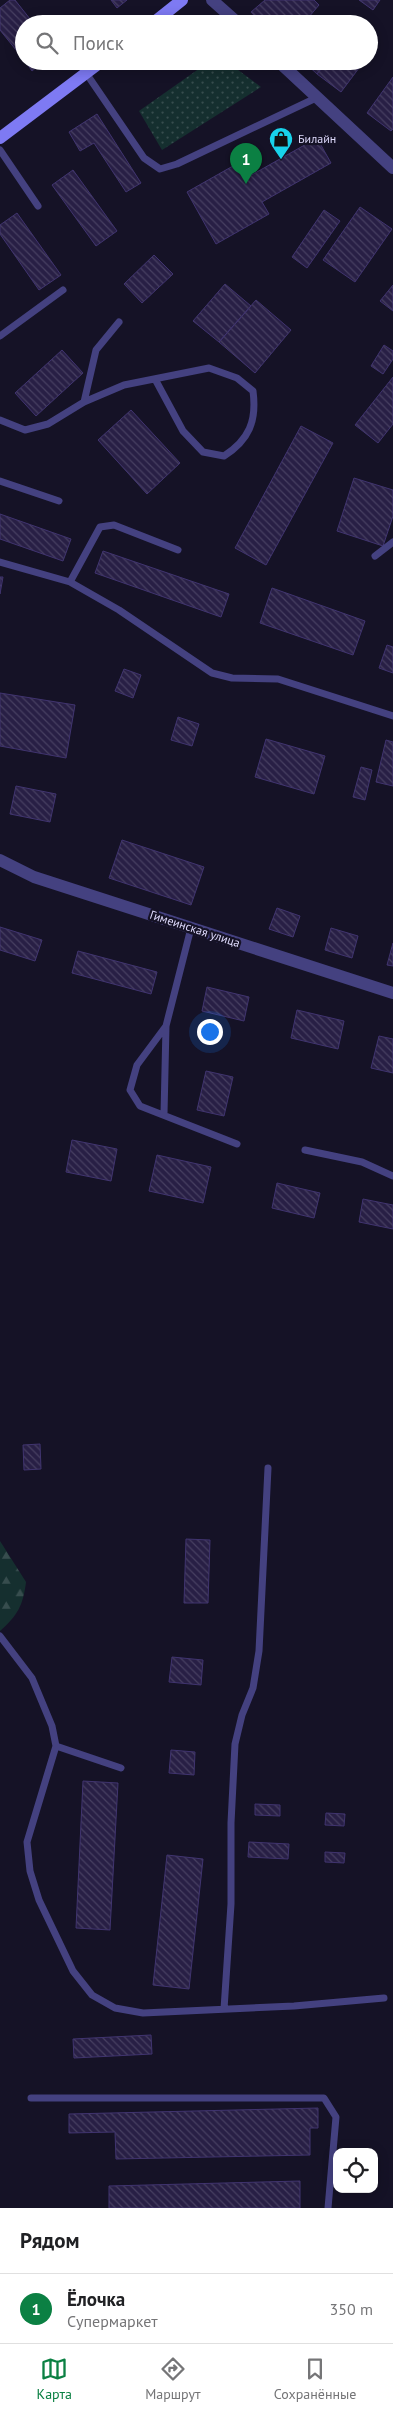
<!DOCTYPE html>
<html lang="ru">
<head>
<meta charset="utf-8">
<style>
	:root { --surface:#fff; --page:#f2f2f2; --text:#202124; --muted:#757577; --line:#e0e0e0; --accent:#0b8043 }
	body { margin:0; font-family:"PT Sans",sans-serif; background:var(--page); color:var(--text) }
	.controls { position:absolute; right:15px; bottom:15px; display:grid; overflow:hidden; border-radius:10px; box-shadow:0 2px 12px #0003 }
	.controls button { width:45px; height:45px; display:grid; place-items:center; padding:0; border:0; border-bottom:1px solid var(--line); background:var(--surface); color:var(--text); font:25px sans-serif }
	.you { position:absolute; left:209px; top:1031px; width:18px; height:18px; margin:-12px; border:4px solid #fff; border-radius:50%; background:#1a73e8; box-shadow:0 0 0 8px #1a73e833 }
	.badge { display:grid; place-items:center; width:32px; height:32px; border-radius:50%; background:var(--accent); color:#fff; font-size:16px; font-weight:700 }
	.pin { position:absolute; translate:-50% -41px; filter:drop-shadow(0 1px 2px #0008) }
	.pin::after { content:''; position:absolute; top:26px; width:18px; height:15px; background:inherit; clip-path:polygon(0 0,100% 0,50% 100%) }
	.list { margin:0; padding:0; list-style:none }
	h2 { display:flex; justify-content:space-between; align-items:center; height:65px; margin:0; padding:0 20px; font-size:21px }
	h2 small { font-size:16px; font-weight:400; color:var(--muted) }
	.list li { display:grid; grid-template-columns:32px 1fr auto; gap:15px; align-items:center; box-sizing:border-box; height:70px; padding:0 20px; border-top:1px solid var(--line) }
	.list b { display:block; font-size:19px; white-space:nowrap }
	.list p { margin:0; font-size:16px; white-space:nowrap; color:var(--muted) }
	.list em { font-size:16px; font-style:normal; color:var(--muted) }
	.icon { flex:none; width:28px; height:28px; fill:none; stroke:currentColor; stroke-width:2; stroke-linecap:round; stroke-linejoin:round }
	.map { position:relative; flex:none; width:393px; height:2208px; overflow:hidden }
	.search { position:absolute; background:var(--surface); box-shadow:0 2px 12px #0003; left:15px; right:15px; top:15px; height:55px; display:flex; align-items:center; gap:12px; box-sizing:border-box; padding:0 18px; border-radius:28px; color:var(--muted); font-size:19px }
	.sheet { height:135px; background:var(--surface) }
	nav { display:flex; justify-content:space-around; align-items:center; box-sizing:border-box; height:70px; border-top:1px solid var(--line); background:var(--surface); font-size:14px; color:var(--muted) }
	nav a { display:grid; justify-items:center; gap:2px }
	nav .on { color:var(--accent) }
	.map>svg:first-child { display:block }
	.grass { fill:url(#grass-dots) }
	.forest { fill:url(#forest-firs) }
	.building { fill:url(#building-back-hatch); stroke:#40346f }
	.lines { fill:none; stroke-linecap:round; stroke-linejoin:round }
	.lane { stroke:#444180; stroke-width:7 }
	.street { stroke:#444180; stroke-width:12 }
	.secondary { stroke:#7e7af3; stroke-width:12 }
	.labels { text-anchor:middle; stroke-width:4.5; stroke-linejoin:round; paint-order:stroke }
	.poi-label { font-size:12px; fill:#dedafc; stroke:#151226; text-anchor:start }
	.street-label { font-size:12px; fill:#dedafc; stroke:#151226 }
</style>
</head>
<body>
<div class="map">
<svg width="393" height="2208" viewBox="0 0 393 2208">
	<defs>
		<pattern id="grass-dots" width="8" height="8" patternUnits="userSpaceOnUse" patternTransform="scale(1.25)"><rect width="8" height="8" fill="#152f2f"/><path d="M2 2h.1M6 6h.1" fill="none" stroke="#374d4e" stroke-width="1.8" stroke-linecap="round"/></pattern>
		<pattern id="forest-firs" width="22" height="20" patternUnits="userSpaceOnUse" patternTransform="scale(1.25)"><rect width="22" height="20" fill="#152f2f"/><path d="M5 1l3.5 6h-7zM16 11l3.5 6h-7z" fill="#374d4e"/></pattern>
		<pattern id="building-back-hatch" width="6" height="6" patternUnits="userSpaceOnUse" patternTransform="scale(1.25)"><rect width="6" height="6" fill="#281f45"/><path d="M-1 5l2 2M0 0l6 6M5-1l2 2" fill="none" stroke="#473f61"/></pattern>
	</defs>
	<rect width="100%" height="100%" fill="#151226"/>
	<!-- grass -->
	<path class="grass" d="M210,61H226L261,87L162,150L139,111Z"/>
	<!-- forest -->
	<path class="forest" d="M0,1541L26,1582C23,1605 18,1615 0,1631Z"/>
	<!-- building -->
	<path class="building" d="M10,0H15L34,24H24V60L0,30V8Z
		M111,0H127L117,8Z
		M265,0H314L319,5L303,24H262L251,12Z
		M359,0H380L373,10Z
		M25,61H44L32,71Z
		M303,61H327L317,74Z
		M327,61H358L362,64L341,92L317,74Z
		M393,77V129L391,131L367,113Z
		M97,114L141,183L126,192L94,143L80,151L69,132Z
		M317,138L331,163L262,202L269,214L216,244L187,192L240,162L248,177Z
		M73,170L117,231L96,246L52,185Z
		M360,207L392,229L355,282L323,260Z
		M324,210L340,221L307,268L292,257Z
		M17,213L61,275L39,290L0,234V225Z
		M154,255L173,274L142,303L124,284Z
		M225,284L251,306L219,342L193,321Z
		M393,285V311L380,301Z
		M256,300L291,330L255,373L219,342Z
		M384,345L393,351V359L383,374L371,366Z
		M62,350L83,373L36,416L15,393Z
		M393,377V424L378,443L355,425Z
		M131,410L180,463L147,494L98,440Z
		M301,426L333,443L266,565L235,548Z
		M354,478L393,490V516L383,546L337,531Z
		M0,514L71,539L63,561L0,539Z
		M103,551L229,594L221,617L95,573Z
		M0,577H3L0,594Z
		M272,588L365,621L353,655L260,623Z
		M387,645L393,647V673L379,668Z
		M124,669L141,675L133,698L115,691Z
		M0,693L75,705L66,758L0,746Z
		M178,717L199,724L192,746L171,740Z
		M266,739L325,756L314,794L255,777Z
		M386,740L393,742V786L376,782Z
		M361,767L372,770L365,800L353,797Z
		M16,786L56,794L50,822L10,814Z
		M122,840L204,867L191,905L109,878Z
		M277,908L300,916L293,937L269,929Z
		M0,927L42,940L35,961L0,950Z
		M331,928L358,936L352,958L325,950Z
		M393,943V966L387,965Z
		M78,951L157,972L151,994L72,973Z
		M207,987L249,997L244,1021L202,1011Z
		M297,1010L344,1021L338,1049L291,1038Z
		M379,1036L393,1039V1073L371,1068Z
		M206,1071L233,1077L224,1116L197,1110Z
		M72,1140L117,1149L111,1181L66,1172Z
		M157,1155L211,1167L203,1203L149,1191Z
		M277,1183L320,1193L314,1218L272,1208Z
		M363,1199L393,1205V1229L359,1222Z
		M40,1444L41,1469L24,1470L23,1445Z
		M186,1539L210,1540L208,1603H184Z
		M172,1657L203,1660L201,1685L169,1682Z
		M171,1750L195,1752L194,1775L169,1773Z
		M83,1781L118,1783L110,1930L76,1928Z
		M255,1804L280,1805V1816L255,1815Z
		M326,1813L345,1814L344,1826L325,1825Z
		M249,1842L289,1844L288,1859L248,1857Z
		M325,1852L345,1853L344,1863L325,1862Z
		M167,1855L203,1859L189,1989L153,1985Z
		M151,2035L152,2054L74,2058L73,2039Z
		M318,2108V2128H310V2155L116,2159L115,2132L69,2133V2114Z
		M300,2181V2208H109V2186Z"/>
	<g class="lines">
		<!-- lane -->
		<path class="lane" d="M86,73L144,158L160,169L177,164L316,98
			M0,150L38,206
			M0,336L63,290
			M84,402L96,350L119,322
			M0,420L25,430L48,424L84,402L124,385L209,368L237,378L253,391C257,421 249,440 224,456L203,452L183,431L155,379
			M0,481L59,501
			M375,556L393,542
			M0,562L70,582L119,610L212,673L232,678L278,679L393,716
			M70,582L100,527L114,525L178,550
			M166,1026L137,1065L130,1090L140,1106L237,1144
			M164,1114L166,1026L191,928
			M305,1150L362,1162L393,1176
			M0,1636L32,1678L52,1726L56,1746L27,1842L30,1871L39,1900L73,1971L92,1995L115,2008L143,2013L294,2006L384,1998
			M56,1746L121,1768
			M224,2009L231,1904V1823L235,1744L242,1715L253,1688L259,1651L268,1468
			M31,2098H324L336,2117L328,2208"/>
		<!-- street -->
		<path class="street" d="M212,0L239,24
			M278,61L393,168
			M0,860L34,877L393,993"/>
		<!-- secondary -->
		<path class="secondary" d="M152,24L182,0
			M0,138L102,61"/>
	</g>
	<!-- icons -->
	<defs>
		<g id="shop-pin" transform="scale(1.25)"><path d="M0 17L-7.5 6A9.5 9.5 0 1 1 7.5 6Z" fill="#18d2ea" stroke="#151226"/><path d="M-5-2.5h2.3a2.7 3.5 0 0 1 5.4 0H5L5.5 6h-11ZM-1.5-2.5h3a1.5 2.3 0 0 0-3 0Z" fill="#111"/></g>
	</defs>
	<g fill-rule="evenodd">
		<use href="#shop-pin" x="281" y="139"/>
	</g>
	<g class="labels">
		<!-- poi labels -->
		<g class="poi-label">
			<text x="298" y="143">Билайн</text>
		</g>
		<!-- street labels -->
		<g class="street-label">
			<text transform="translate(195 929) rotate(18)" y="4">Гимеинская улица</text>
		</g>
	</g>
</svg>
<div class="controls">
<button><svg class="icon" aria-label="locate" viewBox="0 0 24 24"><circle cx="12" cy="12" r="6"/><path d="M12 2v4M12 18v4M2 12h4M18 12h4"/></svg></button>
</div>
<div class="you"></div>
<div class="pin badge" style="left:246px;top:184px">1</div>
<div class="search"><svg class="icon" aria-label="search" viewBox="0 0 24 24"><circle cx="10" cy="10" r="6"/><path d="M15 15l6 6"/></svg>Поиск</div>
</div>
<section class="sheet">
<h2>Рядом<small></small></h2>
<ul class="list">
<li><span class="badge">1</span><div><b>Ёлочка</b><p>Супермаркет</p></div><em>350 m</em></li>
</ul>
</section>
<nav>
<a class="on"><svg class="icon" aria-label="map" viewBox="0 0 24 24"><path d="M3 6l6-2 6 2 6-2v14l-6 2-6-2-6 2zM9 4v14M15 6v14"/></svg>Карта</a>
<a><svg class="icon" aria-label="directions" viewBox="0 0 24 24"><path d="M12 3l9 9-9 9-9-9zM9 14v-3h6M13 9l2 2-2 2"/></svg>Маршрут</a>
<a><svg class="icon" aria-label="saved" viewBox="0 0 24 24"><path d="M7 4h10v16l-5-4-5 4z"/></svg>Сохранённые</a>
</nav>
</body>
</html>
